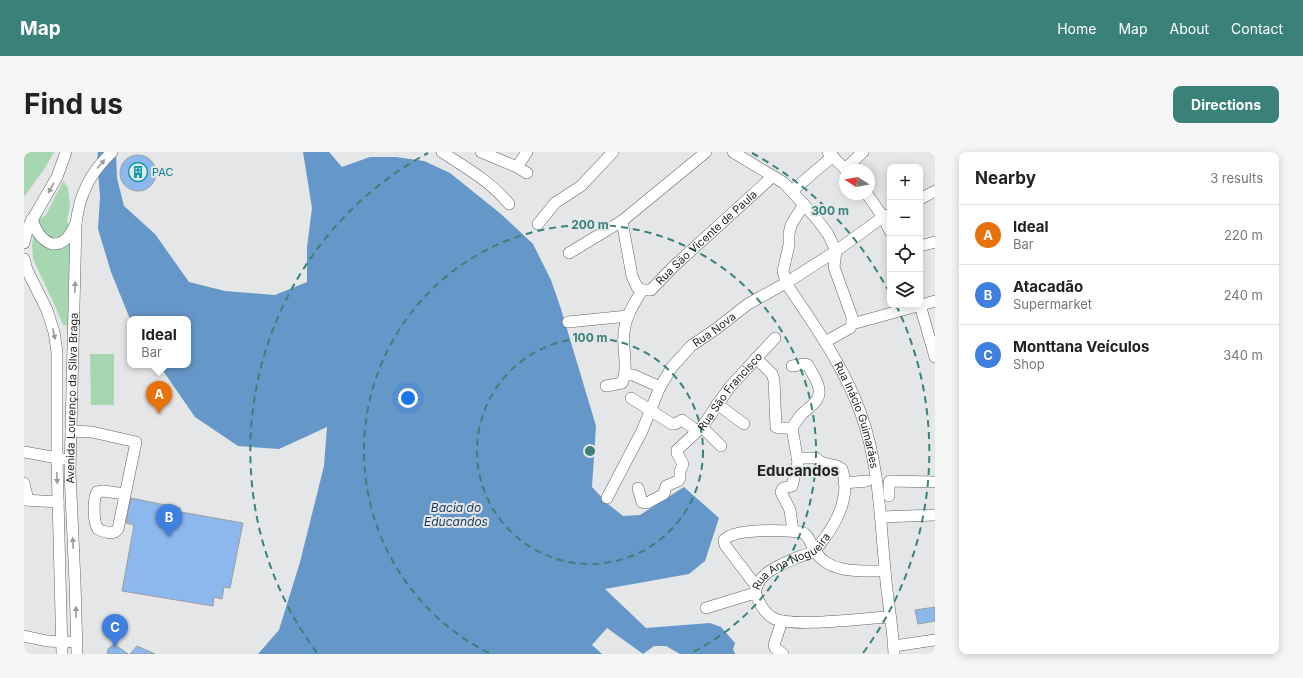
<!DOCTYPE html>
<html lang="en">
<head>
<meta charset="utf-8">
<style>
	:root { --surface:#fff; --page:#f6f6f6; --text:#222; --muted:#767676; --line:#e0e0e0; --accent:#3a8179 }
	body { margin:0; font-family:Inter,sans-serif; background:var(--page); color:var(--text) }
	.controls { position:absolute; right:12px; top:12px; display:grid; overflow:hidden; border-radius:8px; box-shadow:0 2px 10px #0003 }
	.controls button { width:36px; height:36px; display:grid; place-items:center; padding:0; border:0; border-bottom:1px solid var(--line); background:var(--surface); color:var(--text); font:20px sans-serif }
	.compass { position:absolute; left:815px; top:12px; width:36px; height:36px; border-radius:50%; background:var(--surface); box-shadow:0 2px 10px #0003; rotate:281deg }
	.you { position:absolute; left:384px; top:246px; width:14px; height:14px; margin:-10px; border:3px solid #fff; border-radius:50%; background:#1a73e8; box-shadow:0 0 0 6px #1a73e833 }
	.badge { display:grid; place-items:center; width:26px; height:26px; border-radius:50%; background:var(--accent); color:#fff; font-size:13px; font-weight:700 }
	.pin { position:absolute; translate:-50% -33px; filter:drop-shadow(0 1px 2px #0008) }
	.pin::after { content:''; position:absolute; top:21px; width:14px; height:12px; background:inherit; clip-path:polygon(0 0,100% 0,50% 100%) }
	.popup { position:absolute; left:103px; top:164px; width:64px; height:52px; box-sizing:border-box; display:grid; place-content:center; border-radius:8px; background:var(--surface); filter:drop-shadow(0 1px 3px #0005); font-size:13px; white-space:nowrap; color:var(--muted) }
	.popup b { font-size:15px; color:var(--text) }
	.popup::after { content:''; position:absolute; left:50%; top:100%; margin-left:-8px; border:8px solid transparent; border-top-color:var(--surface) }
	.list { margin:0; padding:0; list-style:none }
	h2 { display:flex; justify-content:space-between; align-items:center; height:52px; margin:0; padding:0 16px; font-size:17px }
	h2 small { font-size:13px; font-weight:400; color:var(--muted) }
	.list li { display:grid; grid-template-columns:26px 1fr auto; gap:12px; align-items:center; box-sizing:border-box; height:60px; padding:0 16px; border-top:1px solid var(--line) }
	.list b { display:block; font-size:15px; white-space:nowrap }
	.list p { margin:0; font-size:13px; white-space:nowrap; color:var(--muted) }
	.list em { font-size:13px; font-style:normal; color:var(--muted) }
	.icon { flex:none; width:22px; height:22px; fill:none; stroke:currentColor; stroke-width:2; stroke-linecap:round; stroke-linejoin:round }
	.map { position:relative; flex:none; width:911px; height:502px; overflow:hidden; border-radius:8px }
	header { display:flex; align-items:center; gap:24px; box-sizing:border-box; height:56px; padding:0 20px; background:var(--accent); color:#fff }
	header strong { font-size:19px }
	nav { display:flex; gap:22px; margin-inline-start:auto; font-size:14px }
	.intro { display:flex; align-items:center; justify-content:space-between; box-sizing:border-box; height:96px; padding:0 24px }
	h1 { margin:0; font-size:28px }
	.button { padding:10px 18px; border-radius:8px; background:var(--accent); color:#fff; font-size:14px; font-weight:700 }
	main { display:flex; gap:24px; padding:0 24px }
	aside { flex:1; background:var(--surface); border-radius:8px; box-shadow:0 2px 10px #0003 }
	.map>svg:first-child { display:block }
	.green { fill:#a7d7b1 }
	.water { fill:#6697c9 }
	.building { fill:#8cb8ee; stroke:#9d9ea0 }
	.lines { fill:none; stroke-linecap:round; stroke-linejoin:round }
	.minor-casing { stroke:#626365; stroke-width:12 }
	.minor { stroke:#fff; stroke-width:11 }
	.oneway { fill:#9a9b9b }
	.ring { fill:none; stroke:#3a8179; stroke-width:2; stroke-dasharray:7 5 }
	.labels { text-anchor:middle; stroke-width:4; stroke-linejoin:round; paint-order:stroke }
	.culture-label { font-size:11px; fill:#0d838f; stroke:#e4e6e8; text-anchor:start }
	.street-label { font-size:11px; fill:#1f2021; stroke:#e4e6e8 }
	.water-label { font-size:12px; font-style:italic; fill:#14395b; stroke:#e4e6e8 }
	.district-label { font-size:15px; font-weight:bold; fill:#1f2021; stroke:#e4e6e8 }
	.centre { fill:#3a8179; stroke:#e4e6e8; stroke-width:2 }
	.ring-label { font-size:12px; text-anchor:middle; font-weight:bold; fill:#3a8179; stroke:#e4e6e8; stroke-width:4; stroke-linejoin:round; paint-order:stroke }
</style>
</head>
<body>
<header>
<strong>Map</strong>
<nav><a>Home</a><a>Map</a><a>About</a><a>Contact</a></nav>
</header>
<div class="intro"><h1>Find us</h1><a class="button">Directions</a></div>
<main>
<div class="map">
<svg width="911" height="502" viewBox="0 0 911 502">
	<rect width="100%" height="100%" fill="#e4e6e8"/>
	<!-- green -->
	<path class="green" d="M0,0H30L21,16L0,45Z
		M39,29L44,35L46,55L43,69L46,77L44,174L39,173L31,154L9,107L8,94L10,78L15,67L22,63Z
		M66,202H90V253H67Z"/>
	<!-- water -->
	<path class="water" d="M74,0H92L93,26L100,54L131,82L165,130L201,139L251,143L283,130V95L288,56L279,0H305L318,15L346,5H372L400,9L426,21L477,62L509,92L527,128L537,157L572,274L568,335L584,352L599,364L616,363L660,335L695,366L681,409L665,422L581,437L622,476L686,471L697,475L711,491L709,497L711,502H656L642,494H630L619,502L583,476L568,493L578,502H234L255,478L276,410L300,314L303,275L255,297L214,294L171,265L135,213H164V167H106L87,120L74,77L76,45L73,8Z"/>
	<!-- building -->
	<path class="building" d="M96 21a18 18 0 1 1 36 0a18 18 0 1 1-36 0Z
		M107,346L156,356L157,360L219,371L206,436L200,435L198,447L190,445L189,454L98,439L110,373L102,371Z
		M911,455V469L894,472L891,458Z
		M90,492L104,502H83L84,497Z
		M113,494L131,502H106Z"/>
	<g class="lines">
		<!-- minor casing -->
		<g class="minor-casing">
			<g id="minor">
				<path d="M418,0C442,16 466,29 485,52"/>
				<path d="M457,0L493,15L503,21"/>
				<path d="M709,0L760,31L792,66L804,82L812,99"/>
				<path d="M804,0L822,18"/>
				<path d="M493,15L503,0"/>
				<path d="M821,17L839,0"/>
				<path d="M768,39L809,4"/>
				<path d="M843,42L859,65L866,79"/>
				<path d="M896,47L911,39"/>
				<path id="s1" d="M780,52L767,73L765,82V93L759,119L762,131C790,173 820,214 837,262C855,312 856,365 861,418C863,446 869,474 870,502"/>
				<path d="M8,67C12,79 16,87 28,92C41,93 47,82 52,71"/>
				<path d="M598,69L608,124L613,135L618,138"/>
				<path d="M514,72L531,51L557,34L589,0"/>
				<path d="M0,91L4,75L33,25L42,0"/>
				<path d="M896,94L911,90"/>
				<path d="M812,99L810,115L828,165V172"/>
				<path d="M545,101L598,69L682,0"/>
				<path d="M0,107L3,118L23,158L30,180L33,200V306L38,502"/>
				<path d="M896,153L911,205"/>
				<path d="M544,170L604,164"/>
				<path d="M801,190L826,176L828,172L911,149"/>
				<path d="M732,206L748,222L750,228L752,275L755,276H768"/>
				<path d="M602,223H609L636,235"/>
				<path id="s2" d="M582,234L598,231C605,215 598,198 600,181C601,165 610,152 618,138H627L649,115L748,25"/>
				<path d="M607,246L648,272H651L658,268L673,279"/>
				<path d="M693,252L720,272"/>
				<path d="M678,275L697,294"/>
				<path d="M768,276L774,310L768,334L759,336L757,340L766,358L769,379"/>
				<path d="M768,276C771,271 775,265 779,261C788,253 799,247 794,233C792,226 787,220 784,213L781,212L768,214"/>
				<path d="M47,279L68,280L112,290L94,377C89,384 80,380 74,377C69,370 69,347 73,340L79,339L101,342"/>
				<path d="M0,300L39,307"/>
				<path d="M0,331L4,348"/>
				<path d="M820,331L843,329"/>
				<path id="s3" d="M614,336L618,350L623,351L640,342L642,334L654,329L656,326V319L659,312L653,301V298L678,275L705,236L751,186"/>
				<path d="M865,344V330L866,329L911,330"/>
				<path id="s4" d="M583,346L618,279L636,235L648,215L667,194L692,177L724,152L762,131L812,99L859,65L866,62"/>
				<path d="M0,348L34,350"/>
				<path d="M857,365L911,363"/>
				<path d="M732,434L701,393L700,388C710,376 761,378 777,380C786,383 786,392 791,399C805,422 837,419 861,419"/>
				<path d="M731,441C736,451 739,460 749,466C766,476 842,466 865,465"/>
				<path id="s5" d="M682,456L731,441C734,419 759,412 777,404C781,403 787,401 791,398C794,396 796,392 799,388C814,369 827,342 818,317C810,310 799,315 792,306H773"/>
				<path d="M758,469L750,493L751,496L759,502"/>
				<path d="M0,484L23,489L45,490"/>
				<path d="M870,494L911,488"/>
				<path id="s6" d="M53,502L51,430L46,320L52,71C56,41 66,21 88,0"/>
			</g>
		</g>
		<!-- minor -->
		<use href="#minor" class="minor"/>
	</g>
	<!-- one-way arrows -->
	<defs><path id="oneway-solid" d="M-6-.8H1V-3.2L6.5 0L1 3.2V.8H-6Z"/></defs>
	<g class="oneway">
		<use href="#oneway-solid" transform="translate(77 12) rotate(-49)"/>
		<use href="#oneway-solid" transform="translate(27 36) rotate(119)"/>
		<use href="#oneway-solid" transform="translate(51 135) rotate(-88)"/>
		<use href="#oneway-solid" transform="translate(30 182) rotate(78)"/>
		<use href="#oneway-solid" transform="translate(33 326) rotate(88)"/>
		<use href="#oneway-solid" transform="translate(49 391) rotate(-93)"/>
		<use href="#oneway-solid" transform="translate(52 460) rotate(-91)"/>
	</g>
	<!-- distance rings -->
	<g class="ring">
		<circle cx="566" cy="299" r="113"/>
		<path d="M465 501A226 226 0 1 1 667 501"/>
		<path d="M293 501A339 339 0 0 1 404 1M728 1A339 339 0 0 1 865 140M872 153A339 339 0 0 1 839 501"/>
	</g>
	<!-- icons -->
	<defs>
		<g id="building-ring" transform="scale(1)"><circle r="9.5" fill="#e4e6e8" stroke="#0f9aa8" stroke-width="1.5"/><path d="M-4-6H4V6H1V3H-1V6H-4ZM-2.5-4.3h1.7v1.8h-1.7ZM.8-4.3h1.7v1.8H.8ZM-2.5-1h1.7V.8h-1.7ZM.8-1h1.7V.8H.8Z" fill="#0f9aa8"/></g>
	</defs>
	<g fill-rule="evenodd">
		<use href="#building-ring" x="114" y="20"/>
	</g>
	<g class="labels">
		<!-- culture labels -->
		<g class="culture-label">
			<text x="128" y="24">PAC</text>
		</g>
		<!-- street labels -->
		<g class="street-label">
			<text dy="4" stroke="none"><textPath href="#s2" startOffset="199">Rua São Vicente de Paula</textPath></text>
			<text dy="4" stroke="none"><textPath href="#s4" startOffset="203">Rua Nova</textPath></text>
			<text dy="4" stroke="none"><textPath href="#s3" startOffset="173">Rua São Francisco</textPath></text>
			<text dy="4" stroke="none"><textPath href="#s6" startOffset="256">Avenida Lourenço da Silva Braga</textPath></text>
			<text dy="4" stroke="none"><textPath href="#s1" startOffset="235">Rua Inácio Guimarães</textPath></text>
			<text dy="4" stroke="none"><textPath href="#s5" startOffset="102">Rua Ana Nogueira</textPath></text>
		</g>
		<!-- water labels -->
		<g class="water-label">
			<text x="432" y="360">Bacia do<tspan x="432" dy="14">Educandos</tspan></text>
		</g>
		<!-- district labels -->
		<g class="district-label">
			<text x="774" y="324">Educandos</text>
		</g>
	</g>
	<circle cx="566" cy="299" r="6" class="centre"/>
	<g class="ring-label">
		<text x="806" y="63">300 m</text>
		<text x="566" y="77">200 m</text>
		<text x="566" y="190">100 m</text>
	</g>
</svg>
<div class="controls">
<button>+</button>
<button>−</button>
<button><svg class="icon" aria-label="locate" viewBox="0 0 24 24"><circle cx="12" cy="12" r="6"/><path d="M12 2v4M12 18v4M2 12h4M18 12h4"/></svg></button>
<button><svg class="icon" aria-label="layers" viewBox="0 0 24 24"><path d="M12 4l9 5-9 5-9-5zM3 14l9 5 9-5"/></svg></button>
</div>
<svg class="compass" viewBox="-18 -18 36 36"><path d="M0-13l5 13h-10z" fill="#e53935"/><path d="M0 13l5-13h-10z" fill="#767676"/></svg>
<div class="you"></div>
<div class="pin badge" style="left:135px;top:262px;background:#e8710a">A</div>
<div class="popup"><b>Ideal</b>Bar</div>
<div class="pin badge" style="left:145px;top:385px;background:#3f7fe0">B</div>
<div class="pin badge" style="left:91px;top:495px;background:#3f7fe0">C</div>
</div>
<aside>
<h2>Nearby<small>3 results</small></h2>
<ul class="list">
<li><span class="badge" style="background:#e8710a">A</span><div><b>Ideal</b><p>Bar</p></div><em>220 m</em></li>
<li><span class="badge" style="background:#3f7fe0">B</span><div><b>Atacadão</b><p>Supermarket</p></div><em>240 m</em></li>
<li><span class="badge" style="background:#3f7fe0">C</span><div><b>Monttana Veículos</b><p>Shop</p></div><em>340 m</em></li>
</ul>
</aside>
</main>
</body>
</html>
